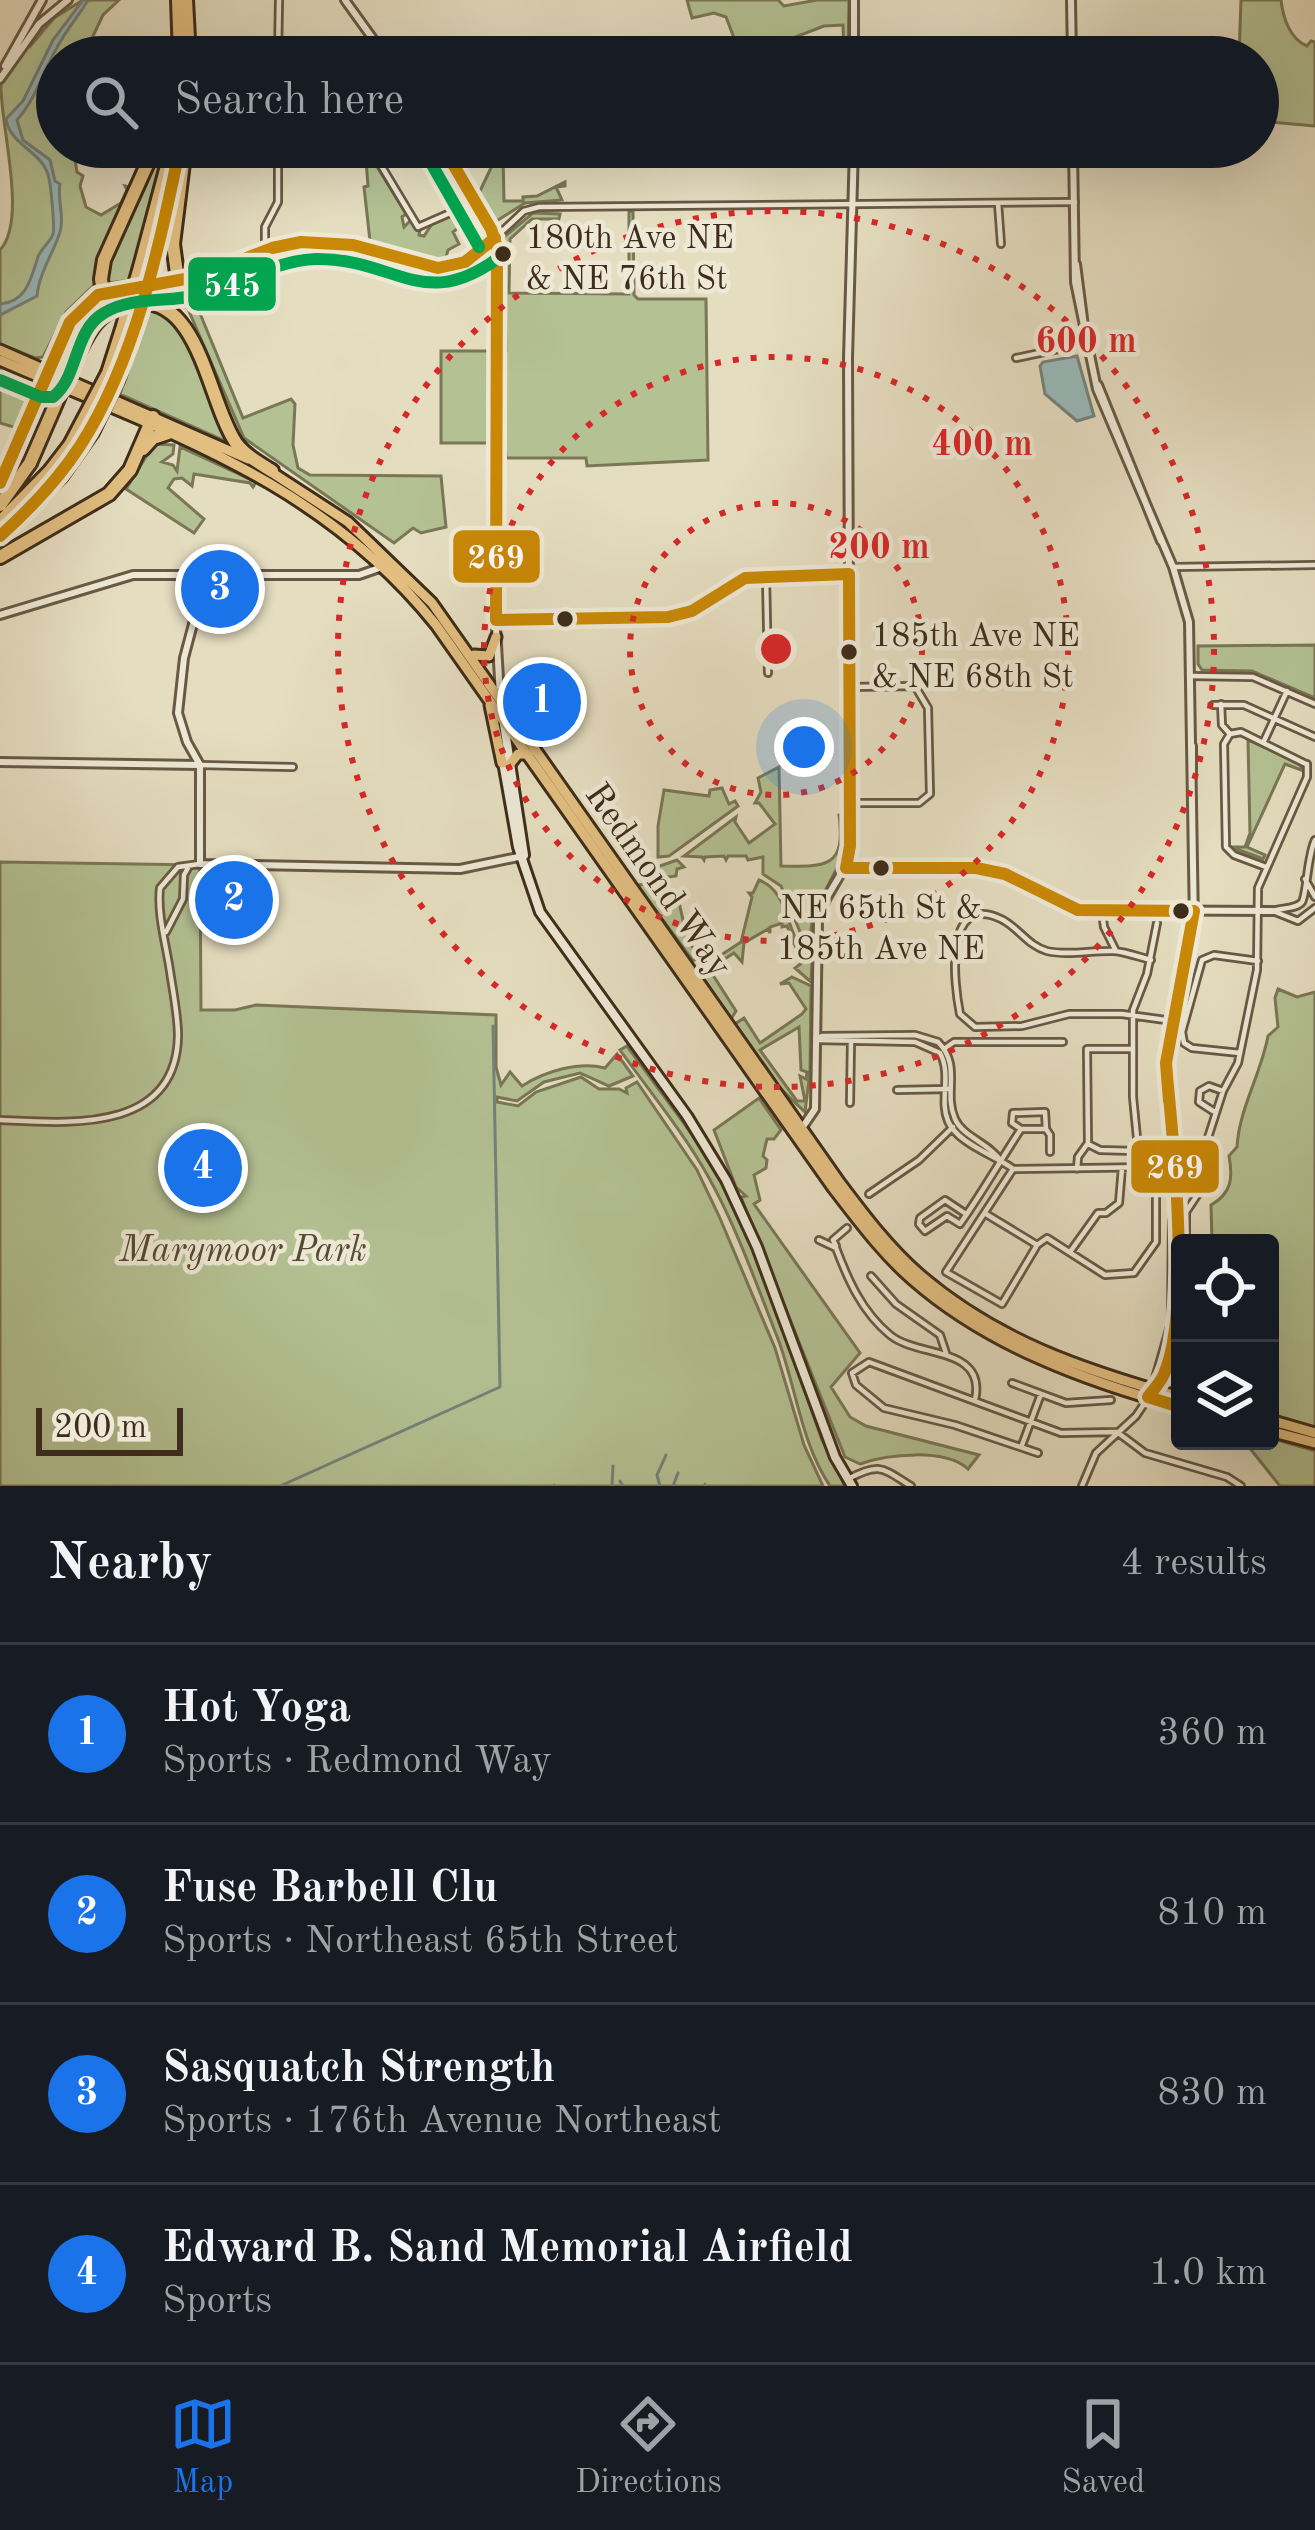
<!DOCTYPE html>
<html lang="en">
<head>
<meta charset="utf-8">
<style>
	:root { --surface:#171b24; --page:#242831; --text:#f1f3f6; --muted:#9ea1a6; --line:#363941; --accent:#1a73e8 }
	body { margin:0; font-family:"Old Standard TT",serif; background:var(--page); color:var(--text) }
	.controls { position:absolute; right:36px; bottom:36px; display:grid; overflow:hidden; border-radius:12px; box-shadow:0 12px 48px #0002 }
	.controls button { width:108px; height:108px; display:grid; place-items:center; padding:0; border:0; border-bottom:3px solid var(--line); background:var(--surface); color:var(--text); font:60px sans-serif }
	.scale { position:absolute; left:36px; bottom:30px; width:147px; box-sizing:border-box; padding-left:12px; border:6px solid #3e2d1a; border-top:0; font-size:33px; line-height:42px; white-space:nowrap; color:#3e2d1a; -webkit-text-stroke:9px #eee9d6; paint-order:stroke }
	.you { position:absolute; left:804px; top:747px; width:42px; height:42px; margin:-30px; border:9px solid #fff; border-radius:50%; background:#1a73e8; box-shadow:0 0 0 18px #1a73e833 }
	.badge { display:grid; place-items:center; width:78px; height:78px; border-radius:50%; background:var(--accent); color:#fff; font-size:39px; font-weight:700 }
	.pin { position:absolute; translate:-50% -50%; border:6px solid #fff; box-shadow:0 3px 12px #0006 }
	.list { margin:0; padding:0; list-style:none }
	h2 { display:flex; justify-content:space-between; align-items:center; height:156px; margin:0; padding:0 48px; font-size:51px }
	h2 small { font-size:39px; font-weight:400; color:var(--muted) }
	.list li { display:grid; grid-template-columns:78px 1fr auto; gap:36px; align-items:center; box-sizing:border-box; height:180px; padding:0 48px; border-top:3px solid var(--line) }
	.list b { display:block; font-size:45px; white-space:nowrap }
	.list p { margin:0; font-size:39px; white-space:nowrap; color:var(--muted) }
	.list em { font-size:39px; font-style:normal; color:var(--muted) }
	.icon { flex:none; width:66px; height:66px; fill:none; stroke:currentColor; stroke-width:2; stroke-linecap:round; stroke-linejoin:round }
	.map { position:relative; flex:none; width:1315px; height:1486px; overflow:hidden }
	.search { position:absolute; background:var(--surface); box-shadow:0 12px 48px #0002; left:36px; right:36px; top:36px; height:132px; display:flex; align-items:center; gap:30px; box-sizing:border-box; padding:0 42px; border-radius:66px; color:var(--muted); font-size:45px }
	.sheet { height:876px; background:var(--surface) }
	nav { display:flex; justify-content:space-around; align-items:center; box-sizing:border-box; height:168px; border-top:3px solid var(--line); background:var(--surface); font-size:33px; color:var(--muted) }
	nav a { display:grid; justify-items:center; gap:6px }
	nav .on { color:var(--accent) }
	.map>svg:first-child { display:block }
	.green { fill:#b4c193; stroke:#797756; stroke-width:3; fill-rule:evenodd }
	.water { fill:#99babc; stroke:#75827b; stroke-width:3 }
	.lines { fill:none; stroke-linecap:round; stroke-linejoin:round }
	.stream { stroke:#75827b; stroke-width:3 }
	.minor-casing { stroke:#685944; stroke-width:10 }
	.tertiary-casing { stroke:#685944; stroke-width:12 }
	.secondary-casing { stroke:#3e2d1a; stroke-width:14 }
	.primary-casing { stroke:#3e2d1a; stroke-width:15 }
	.motorway-casing { stroke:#3e2d1a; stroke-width:18 }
	.minor { stroke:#eee9d6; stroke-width:4.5 }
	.tertiary { stroke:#eee9d6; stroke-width:6 }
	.secondary { stroke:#eee9d6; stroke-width:8 }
	.primary { stroke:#e2be80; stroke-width:9 }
	.motorway { stroke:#e2be80; stroke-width:12 }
	.motorway-bridge-casing { stroke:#3e2d1a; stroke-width:18; stroke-linecap:butt }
	.motorway-bridge { stroke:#e2be80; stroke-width:12 }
	.bus-1-casing { stroke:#eee9d6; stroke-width:21 }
	.bus-2-casing { stroke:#eee9d6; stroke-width:21 }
	.bus-1 { stroke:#c98806; stroke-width:12 }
	.bus-2 { stroke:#00a651; stroke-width:12 }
	.ring { fill:none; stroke:#d62828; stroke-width:6; stroke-dasharray:6 12 }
	.bus-dot { fill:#3e2d1a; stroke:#eee9d6; stroke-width:4.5 }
	.labels { text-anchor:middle; stroke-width:9; stroke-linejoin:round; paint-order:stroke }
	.bus-label { font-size:33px; fill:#3e2d1a; stroke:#eee9d6; text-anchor:start }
	.street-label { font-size:36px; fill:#3e2d1a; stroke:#eee9d6 }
	.park-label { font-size:36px; font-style:italic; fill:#564b32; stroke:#eee9d6 }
	.centre { fill:#d62828; stroke:#eee9d6; stroke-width:6 }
	.ring-label { font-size:36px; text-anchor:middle; font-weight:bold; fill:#d62828; stroke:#eee9d6; stroke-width:9; stroke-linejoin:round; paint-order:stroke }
	.line-badge { stroke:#eee9d6; stroke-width:4.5 }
	.badge-label { font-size:33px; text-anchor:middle; font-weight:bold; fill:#fff }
</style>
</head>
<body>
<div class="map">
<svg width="1315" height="1486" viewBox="0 0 1315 1486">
	<rect width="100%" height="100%" fill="#e5ddc0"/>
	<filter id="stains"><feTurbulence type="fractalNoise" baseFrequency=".00167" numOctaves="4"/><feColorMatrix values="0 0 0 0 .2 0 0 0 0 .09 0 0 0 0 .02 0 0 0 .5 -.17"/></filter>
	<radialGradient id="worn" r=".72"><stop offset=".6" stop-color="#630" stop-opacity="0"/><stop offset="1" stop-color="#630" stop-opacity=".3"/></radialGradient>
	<!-- green -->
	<path class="green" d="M83,0L79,5L88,0H119L103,15L83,57H57V105L50,126L57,132V147H73L77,172L83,176L80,186L86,207L101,215L121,203L127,190L125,186L129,187L139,164L137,160L140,161L146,147H151L99,263L95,284L66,312L43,357L35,358L0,344V250C28,220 0,125 1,85C7,69 24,52 33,38L32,44L54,18Z
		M687,0H778L784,6L817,0H849L848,57H844L843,25L824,26L790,39L789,47L775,51L766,46L738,57H726L739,51L726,17L714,13L692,18Z
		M1241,0H1281C1283,18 1290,39 1307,46L1311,41L1315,42V126L1258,121V57H1239Z
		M159,147H167L131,280L108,283L109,258Z
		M365,147L406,214L402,217L404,227L410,221L420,230L419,235L424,236L432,224L472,208L484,238L470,236L462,225L453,232L459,244L448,250L445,261H440L370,241L364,187L368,186Z
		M501,147H517L503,153L504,201H523V197L537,196L565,182V186L556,187L562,200L525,203L495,222L479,193Z
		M633,211L634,295L638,299H706L708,460L587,466L586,458H506L505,443H441V351H506L504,237L533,213L560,214L558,223L557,219H532L510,239L509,293L629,294V212Z
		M181,288L192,294L243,418L291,399L295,404L293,445L298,468L310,475L441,476L446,527L421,533L413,528L394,543L244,438L188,309L171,292Z
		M146,308L171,318L180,329L230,443L120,394Z
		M0,366L35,386L20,429L0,423Z
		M154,444L174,445L173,454L162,462L173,465L177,471L180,447L256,482L253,487L250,483L194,474L192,486L182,478L174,479L168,488L204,519L194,533L126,489Z
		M1315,645V698L1252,671L1202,670L1198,664V646Z
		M1248,740L1299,763L1304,771L1285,764L1247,847L1265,855L1263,859L1231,847H1245L1250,833Z
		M779,767L781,866C826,867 846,868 839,815L845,814L841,860L813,915L808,951L781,886L763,874V857L748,860L746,856H728L726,860L724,856L705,857L704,860L702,857L684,856L736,817L735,822L749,843L775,824L759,803H755L761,792L758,778Z
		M722,788L729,804L735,801L738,806L669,856L658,857V826L664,790L709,796L710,790Z
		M677,860L684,867L677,869L676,876L661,878L664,895L679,902L685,929H689L687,937L698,957L693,961L637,885L649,884L662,873L657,867Z
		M0,862L200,865L201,1010H235L256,1005L496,1015V1067L501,1085L510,1072L522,1086C545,1071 580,1061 605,1068L617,1054L633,1076L609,1086L580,1073L544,1082L517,1101L497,1097V1102L518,1106L536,1092L581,1077L599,1089H619L627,1093L626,1088L637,1082L697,1170L719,1216L775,1348L804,1445L823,1486H0Z
		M759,880C793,893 784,940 812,961L811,982L795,968L803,962L794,943L790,944L793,941L787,926L782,927V923L770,927V933L768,929L744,943L742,962L734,953L709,969L736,1011L731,1019L698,970L741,942L752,897L749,893H753Z
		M792,977L811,986L810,1072L805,1112L780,1088L735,1024L744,1018L760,1043L802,1014L806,1009L789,983L780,984ZM799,1027L801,1070L807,1072L806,1079L800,1076L805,1101H797L760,1050Z
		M1278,989L1297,997L1315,992V1428L1270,1416V1243H1212L1211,1205C1232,1193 1233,1178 1229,1156L1237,1147C1239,1109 1261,1074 1268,1036L1278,1027L1275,998Z
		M627,1046L697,1141L729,1195L762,1271L822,1440L845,1486H830C801,1443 796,1387 778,1339C757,1286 737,1228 709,1178C684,1133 650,1092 620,1050Z
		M759,1098L781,1130L774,1139H767L763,1156L767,1160L766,1168L754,1175L760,1200L754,1204L860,1353L831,1387L850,1417L866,1426L979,1455L968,1469C945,1448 887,1454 860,1464L845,1457L741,1197L746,1196L736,1187L714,1130Z
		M1270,1438L1315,1451V1486H1280L1244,1441Z"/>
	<!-- water -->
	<path class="water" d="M83,0H88C80,14 70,25 62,39C44,67 38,96 17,120L23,140L50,160L55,181L60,184C57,201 65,217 60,232C53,254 39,273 37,296L0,315V304C27,302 31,278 38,257C41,248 50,243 53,234C55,230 51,186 49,179C45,152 10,146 6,119L23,101L53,40Z
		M1077,356L1094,416L1077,421L1045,394L1040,366L1043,362Z"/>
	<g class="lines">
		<!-- stream -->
		<path class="stream" d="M620,1481L623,1486
			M554,1485L555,1486
			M280,1486L500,1387L493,1026
			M612,1486L613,1466
			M660,1486L657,1475L666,1455
			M673,1486L678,1473
			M705,1486V1484"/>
		<!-- minor casing -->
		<g class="minor-casing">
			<path id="minor" d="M278,57L279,0
				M370,147L418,227L475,202
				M998,203L1001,244
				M495,238L524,211L539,207L1075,202
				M265,251V227L278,202V147
				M1016,358L1087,343
				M1173,567L1315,565
				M766,576L768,673
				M496,620L668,617L692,611L745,578L849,574
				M1191,676L1253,677L1315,704
				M850,687L915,686L928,708L930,794L919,803H850
				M1221,704L1222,725L1230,734L1224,744L1226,847L1234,855L1266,867
				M1213,705H1244L1315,737
				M1230,734L1241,732L1306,764
				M1264,741L1287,691
				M200,765L293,767
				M1305,879L1315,897
				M1273,911C1281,908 1297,909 1302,902C1307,893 1307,857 1315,840
				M1273,911L1298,921L1315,908
				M1102,912L1104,927L1116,951
				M166,932L183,899L184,875L189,866
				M1151,960C1139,957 1126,952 1114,951C1092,950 1068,956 1047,951C1028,946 1018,927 1001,919C943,892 954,984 960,1014L975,1027L1022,1026L1069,1014H1122L1173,1021
				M816,1039L822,1036L915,1035L938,1042C962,1066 943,1092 955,1119C963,1137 989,1143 1000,1160
				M817,1040L915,1042L940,1053
				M944,1049L954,1042H1063
				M940,1053C952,1075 939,1100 948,1121C957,1143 994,1155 1012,1168
				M1240,1053L1192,1048L1184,1043L1182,1032L1202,960L1214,955L1258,961
				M897,1090L948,1089
				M850,1103L851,1042
				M1213,1111L1199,1102L1200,1091L1209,1086L1223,1091
				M0,1120C67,1123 176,1134 178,1036C178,1015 173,992 170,971C166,944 157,914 160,888L178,867L200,864
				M1021,1129L1012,1123L1013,1113L1045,1112L1046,1129
				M1021,1129H1046L1050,1135V1152
				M1088,1144L1100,1150L1205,1153
				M1138,1148L1133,1097V1010L1147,974L1157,923
				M1013,1169L1156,1167V1242L1134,1273L1105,1275L1047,1238L1037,1245
				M1013,1169L946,1272L1002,1304L1036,1247
				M1077,1169L1078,1157L1088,1143L1087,1049H1132
				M869,1194L919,1160L953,1127
				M966,1214L945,1200L920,1218L919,1224L925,1231L947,1216L960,1224C982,1193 1000,1161 1021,1129
				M986,1214L1037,1245
				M819,1240L836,1248C848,1280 862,1312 890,1335C918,1358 987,1346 975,1400
				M1186,1243V1212L1204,1185L1205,1147L1223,1091L1238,1063L1257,970L1258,888L1307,777V764
				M836,1246L833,1240L847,1228
				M1070,1252L1098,1213H1106L1119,1203L1122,1168
				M871,1276L896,1304L940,1335L946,1353
				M1012,1383L1066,1403L1111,1400
				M1022,1445L1041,1394
				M1038,1453L955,1425L884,1408L856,1385L852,1373L869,1362L1061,1433L1117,1432L1145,1453L1227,1477L1241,1486
				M848,1479C880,1462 882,1468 911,1486
				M1082,1486L1096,1453L1136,1416L1146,1401"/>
		</g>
		<!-- tertiary casing -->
		<g class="tertiary-casing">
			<path id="tertiary" d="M345,0L386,57
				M1071,0L1072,57
				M854,57V0
				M5,66L42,0
				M0,79L39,24L68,0
				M443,147L491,229L497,247L495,610L500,696
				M1073,147L1075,282L1097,389L1173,567L1189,622L1194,924L1184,984L1169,1042L1164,1079L1169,1101
				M474,259H487L496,270
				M240,263L266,276
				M1076,264L1085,334
				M178,281C224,273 264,243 312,241C383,238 433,299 495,238
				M1098,385L1161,541
				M206,575L184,658L178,713L187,742L200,765V864L460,869L523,856
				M0,615L133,575H359L385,566
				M1192,746V776
				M0,762L200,765
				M846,868L992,870L1078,910L1273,911
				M1174,1015L1183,980
				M800,1131L815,1109L818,919C825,891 847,875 850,846L848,358L854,147
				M1153,1389L1168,1363L1177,1319L1175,1153L1167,1076
				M1153,1389L1172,1323L1173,1221"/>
		</g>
		<!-- secondary casing -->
		<g class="secondary-casing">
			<path id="secondary" d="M48,375C83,291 88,293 177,281
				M500,698L524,855
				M503,762L518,847L540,912L687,1116L726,1180L757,1247L835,1457L852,1486"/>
		</g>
		<!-- primary casing -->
		<g class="primary-casing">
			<path id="primary" d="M0,350L248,459
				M0,360C165,432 319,479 436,625L833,1188C858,1220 882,1253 912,1279C987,1345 1085,1381 1180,1407
				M268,470L348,522L432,603L840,1183C864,1215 889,1248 920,1275C997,1341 1084,1370 1180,1397
				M474,655L489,656L496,637
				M490,705L502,763
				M510,764L518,754H529
				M1270,1420L1315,1433
				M1270,1431L1315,1443"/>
		</g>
		<!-- motorway casing -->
		<g class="motorway-casing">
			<path id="motorway" d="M178,0L180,57
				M186,0L189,57
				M151,265L173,179
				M140,267L172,147
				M178,281L173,244L185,147
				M103,293L101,279L104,260L155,147
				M73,364C87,334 98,307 135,303C200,295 208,402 236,443C245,455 259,463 272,471
				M108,373L123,326
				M118,378L135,324
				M143,449L153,438L168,433
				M0,483L46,380
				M0,505L30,463
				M0,522L50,471
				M0,536L61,476
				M0,557L109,494L130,470L153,417"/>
		</g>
		<!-- minor -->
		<use href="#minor" class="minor"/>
		<!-- tertiary -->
		<use href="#tertiary" class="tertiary"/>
		<!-- secondary -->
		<use href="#secondary" class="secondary"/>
		<!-- primary -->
		<use href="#primary" class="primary"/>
		<!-- motorway -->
		<use href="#motorway" class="motorway"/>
		<!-- motorway-bridge casing -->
		<g class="motorway-bridge-casing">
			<path id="motorway-bridge" d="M135,324L151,265
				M123,326L140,267
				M30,463L73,364
				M50,471L70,445L108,373
				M61,476L92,432L118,378"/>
		</g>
		<!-- motorway-bridge -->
		<use href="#motorway-bridge" class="motorway-bridge"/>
		<!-- bus-1 casing -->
		<g class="bus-1-casing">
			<path id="bus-1" d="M443,147L491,229L497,247L496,620L668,617L692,611L745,578L849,574L850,846L846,868H976L1005,874L1078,910L1194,911L1166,1063L1169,1101
				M0,483L70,322L98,295L201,276L272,248L301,242L353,245L438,268L465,262L495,238
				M0,536C30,509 58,480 80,446C136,359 159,247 180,147
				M1167,1076C1174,1147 1191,1312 1164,1374C1161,1382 1153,1390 1148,1397L1180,1407"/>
		</g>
		<!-- bus-2 casing -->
		<g class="bus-2-casing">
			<path id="bus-2" d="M427,156L479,247
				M0,380L41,397H53C79,377 73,331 104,313C130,297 165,302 194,296C235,288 273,260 316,259C398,258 425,317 506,252"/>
		</g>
		<!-- bus-1 -->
		<use href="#bus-1" class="bus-1"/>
		<!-- bus-2 -->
		<use href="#bus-2" class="bus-2"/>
	</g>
	<!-- distance rings -->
	<g class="ring">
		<circle cx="776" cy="649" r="146"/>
		<circle cx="776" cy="649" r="292"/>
		<circle cx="776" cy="649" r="438"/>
	</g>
	<!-- markers -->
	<g class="bus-dot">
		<circle cx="503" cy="254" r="10"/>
		<circle cx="565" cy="619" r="10"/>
		<circle cx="849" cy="652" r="10"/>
		<circle cx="881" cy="868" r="10"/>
		<circle cx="1181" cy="911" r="10"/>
	</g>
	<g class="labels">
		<!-- bus labels -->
		<g class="bus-label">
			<text x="526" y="248">180th Ave NE<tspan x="526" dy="41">&amp; NE 76th St</tspan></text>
			<text x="872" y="646">185th Ave NE<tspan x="872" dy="41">&amp; NE 68th St</tspan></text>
			<text x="881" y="918" text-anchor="middle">NE 65th St &amp;<tspan x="881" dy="41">185th Ave NE</tspan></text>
		</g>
		<!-- street labels -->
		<g class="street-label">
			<text transform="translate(660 879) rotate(55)" y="13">Redmond Way</text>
		</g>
		<!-- park labels -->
		<g class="park-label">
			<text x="243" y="1261">Marymoor Park</text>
		</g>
	</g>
	<circle cx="776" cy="649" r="18" class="centre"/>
	<g class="ring-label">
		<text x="1086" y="352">600 m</text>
		<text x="982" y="455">400 m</text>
		<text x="879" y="558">200 m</text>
	</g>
	<g class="line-badge">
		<rect x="186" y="255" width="92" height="58" rx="12" fill="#00a651"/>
		<rect x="451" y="528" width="91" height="57" rx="12" fill="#c98806"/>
		<rect x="1129" y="1138" width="92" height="57" rx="12" fill="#c98806"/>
	</g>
	<g class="badge-label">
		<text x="232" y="296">545</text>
		<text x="496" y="568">269</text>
		<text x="1175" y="1178">269</text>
	</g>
	<rect width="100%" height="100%" filter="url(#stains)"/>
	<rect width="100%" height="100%" fill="url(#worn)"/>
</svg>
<div class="controls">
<button><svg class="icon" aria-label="locate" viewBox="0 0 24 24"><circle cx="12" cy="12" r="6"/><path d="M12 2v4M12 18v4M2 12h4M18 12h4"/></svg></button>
<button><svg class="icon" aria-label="layers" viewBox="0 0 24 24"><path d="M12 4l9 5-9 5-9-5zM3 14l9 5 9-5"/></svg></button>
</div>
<div class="scale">200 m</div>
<div class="you"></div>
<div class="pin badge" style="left:542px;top:702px">1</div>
<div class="pin badge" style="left:234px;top:900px">2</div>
<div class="pin badge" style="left:220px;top:589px">3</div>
<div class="pin badge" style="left:203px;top:1168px">4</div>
<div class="search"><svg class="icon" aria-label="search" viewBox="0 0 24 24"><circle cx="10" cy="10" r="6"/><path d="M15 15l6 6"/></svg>Search here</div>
</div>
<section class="sheet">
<h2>Nearby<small>4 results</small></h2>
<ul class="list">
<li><span class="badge">1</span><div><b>Hot Yoga</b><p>Sports · Redmond Way</p></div><em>360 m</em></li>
<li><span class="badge">2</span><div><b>Fuse Barbell Clu</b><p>Sports · Northeast 65th Street</p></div><em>810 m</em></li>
<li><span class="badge">3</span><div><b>Sasquatch Strength</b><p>Sports · 176th Avenue Northeast</p></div><em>830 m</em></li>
<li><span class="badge">4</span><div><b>Edward B. Sand Memorial Airfield</b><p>Sports</p></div><em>1.0 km</em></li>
</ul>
</section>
<nav>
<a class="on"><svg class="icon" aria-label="map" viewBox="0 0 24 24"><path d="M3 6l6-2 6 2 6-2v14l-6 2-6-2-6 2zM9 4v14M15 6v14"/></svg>Map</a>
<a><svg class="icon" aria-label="directions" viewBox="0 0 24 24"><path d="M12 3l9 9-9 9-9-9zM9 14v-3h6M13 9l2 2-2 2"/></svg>Directions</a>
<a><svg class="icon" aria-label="saved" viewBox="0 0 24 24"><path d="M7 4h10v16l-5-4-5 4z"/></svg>Saved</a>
</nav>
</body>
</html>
